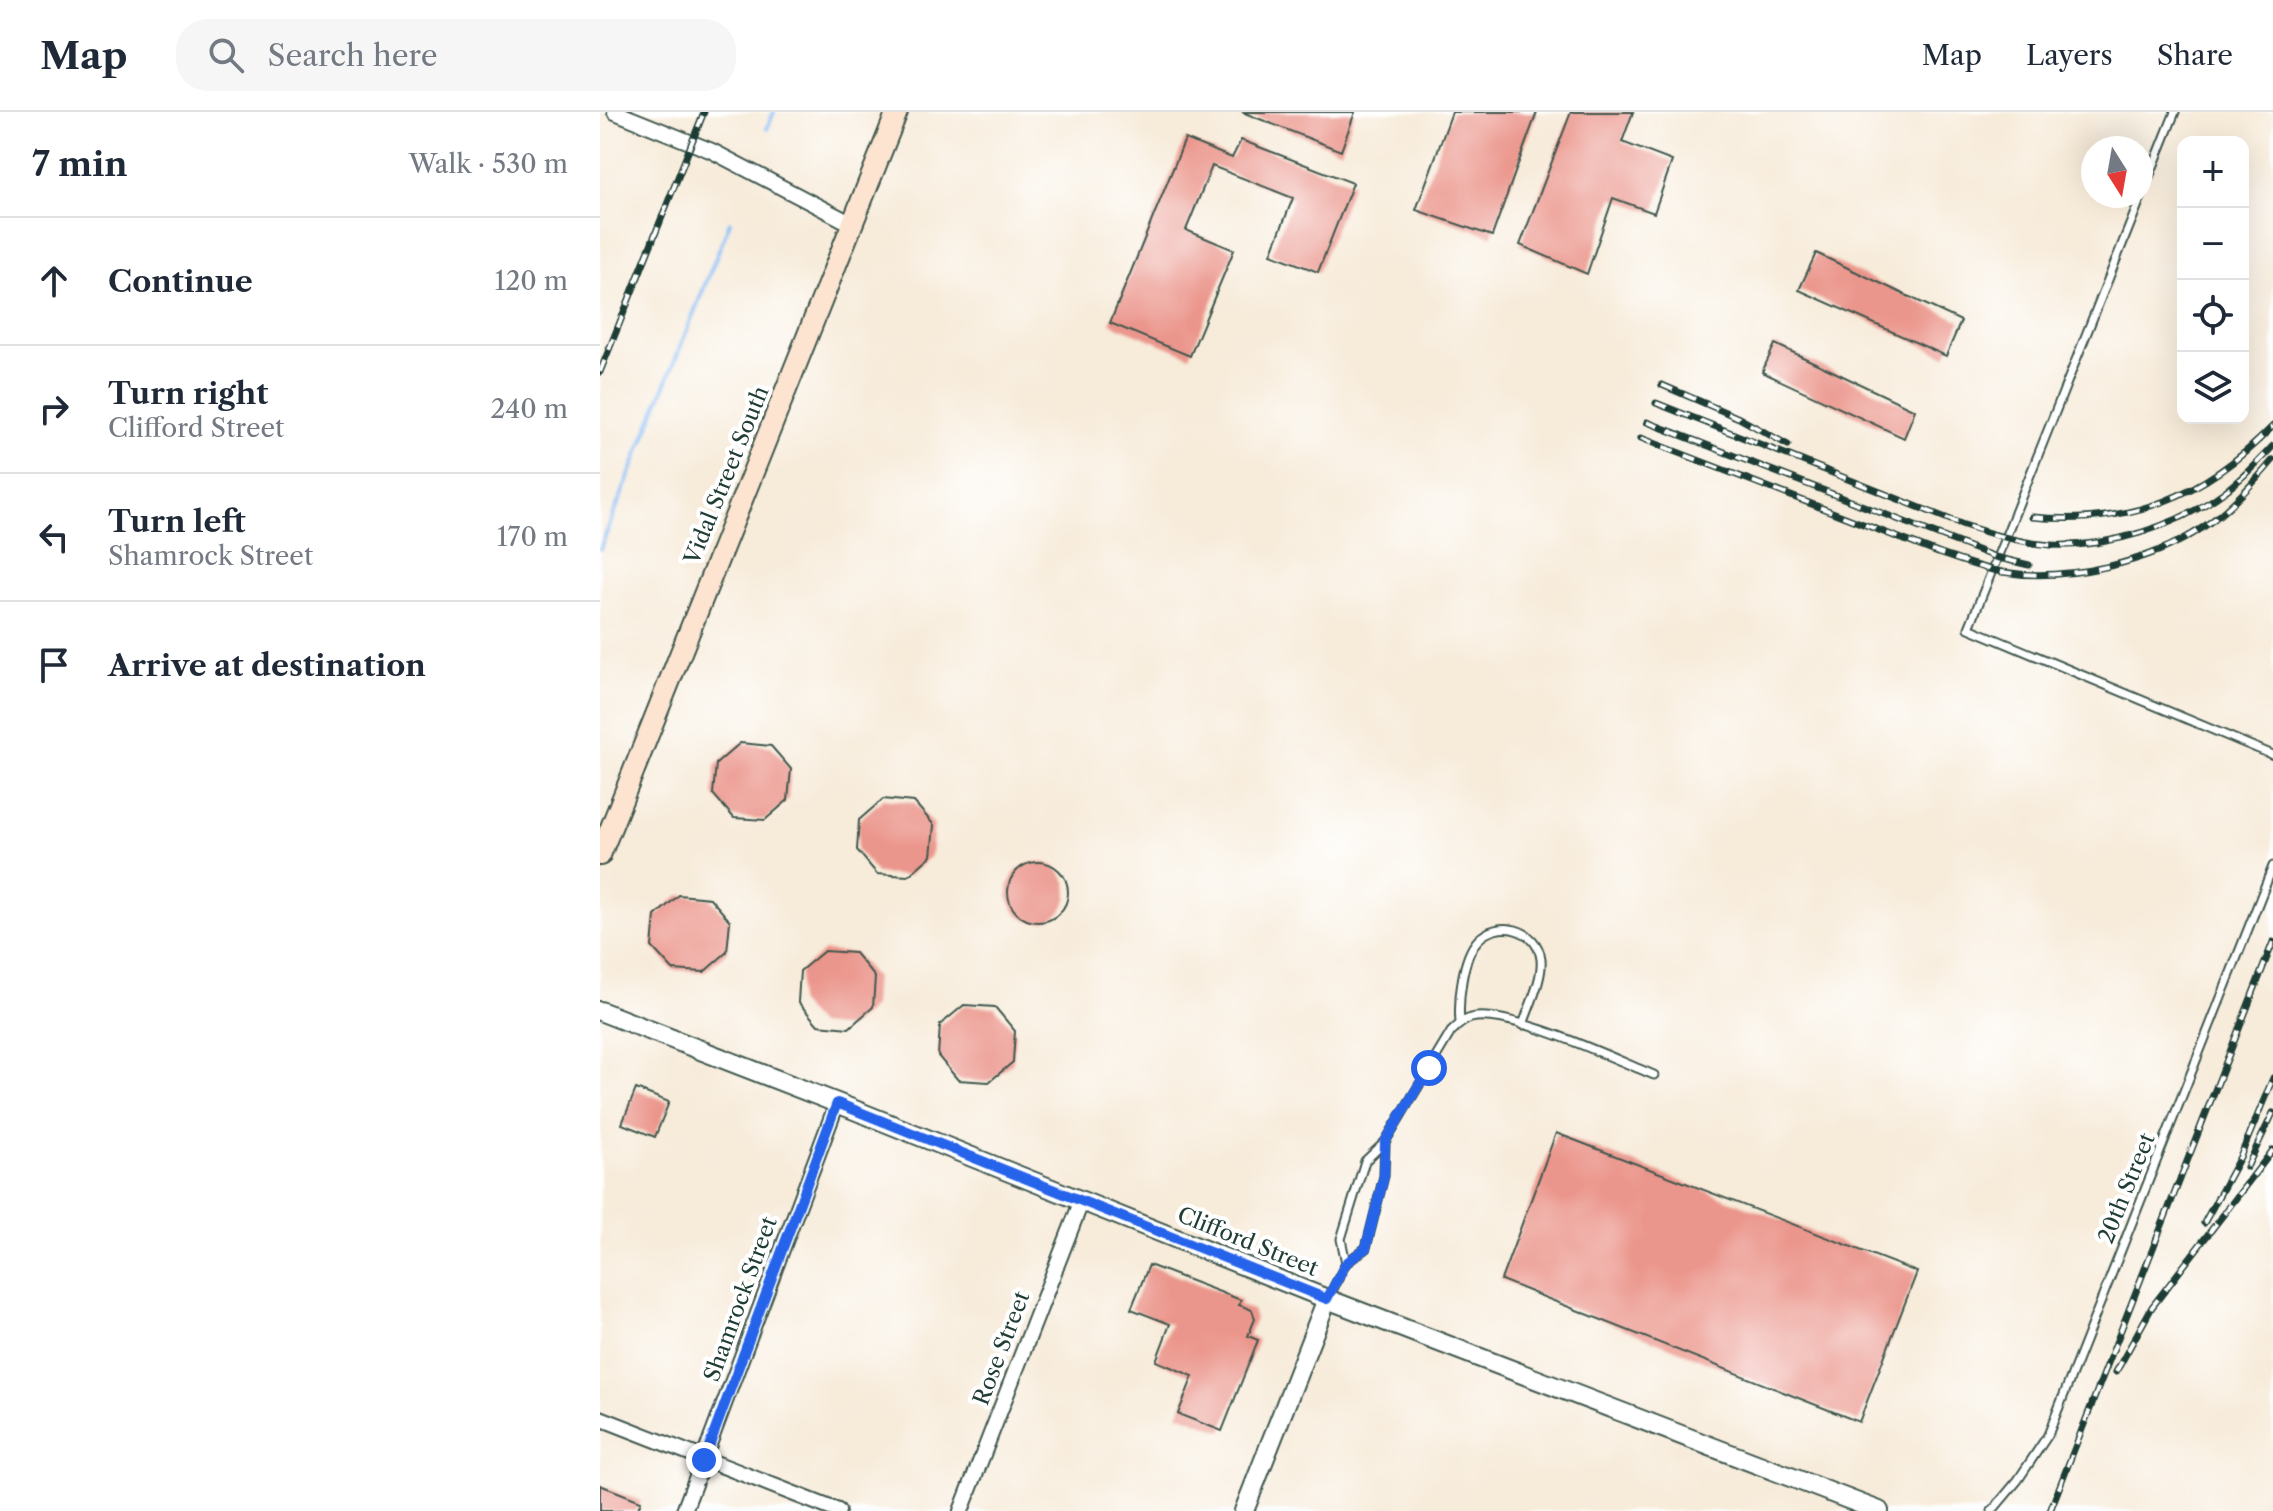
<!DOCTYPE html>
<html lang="en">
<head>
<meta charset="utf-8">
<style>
	:root { --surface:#fff; --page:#f6f6f7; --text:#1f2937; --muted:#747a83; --line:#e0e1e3 }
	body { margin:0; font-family:"Libre Caslon Text",serif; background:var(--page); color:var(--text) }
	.controls { position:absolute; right:24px; top:24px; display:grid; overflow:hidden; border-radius:16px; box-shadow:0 8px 32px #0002 }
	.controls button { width:72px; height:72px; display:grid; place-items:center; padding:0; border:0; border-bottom:2px solid var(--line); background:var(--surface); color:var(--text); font:40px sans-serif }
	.compass { position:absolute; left:1481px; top:24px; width:72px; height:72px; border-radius:50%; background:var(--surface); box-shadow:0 8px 32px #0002; rotate:169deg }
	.stop { position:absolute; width:24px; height:24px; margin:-18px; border:6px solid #2563eb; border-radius:50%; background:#fff }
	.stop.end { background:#2563eb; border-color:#fff; box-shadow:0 2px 8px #0008 }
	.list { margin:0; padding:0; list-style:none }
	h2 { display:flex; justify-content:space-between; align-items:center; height:104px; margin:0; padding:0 32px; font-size:34px }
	h2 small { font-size:26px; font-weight:400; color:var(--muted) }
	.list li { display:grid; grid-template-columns:52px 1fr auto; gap:24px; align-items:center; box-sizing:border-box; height:128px; padding:0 32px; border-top:2px solid var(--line) }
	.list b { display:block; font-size:30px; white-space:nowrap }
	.list p { margin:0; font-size:26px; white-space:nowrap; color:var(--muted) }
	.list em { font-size:26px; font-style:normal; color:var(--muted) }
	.icon { flex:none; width:44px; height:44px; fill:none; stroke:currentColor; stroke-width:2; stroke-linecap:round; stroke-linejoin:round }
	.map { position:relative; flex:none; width:1673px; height:1399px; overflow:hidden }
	header { display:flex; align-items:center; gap:48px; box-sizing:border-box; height:112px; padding:0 40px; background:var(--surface); border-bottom:2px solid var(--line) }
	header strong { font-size:38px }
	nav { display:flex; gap:44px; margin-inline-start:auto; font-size:28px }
	.search { width:560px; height:72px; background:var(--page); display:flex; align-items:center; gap:20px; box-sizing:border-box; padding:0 28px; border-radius:32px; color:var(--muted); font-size:30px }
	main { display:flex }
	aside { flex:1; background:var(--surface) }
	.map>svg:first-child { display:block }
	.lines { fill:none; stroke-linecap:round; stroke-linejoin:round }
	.stream { stroke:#86bcf5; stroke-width:4 }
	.building { fill:#eb968c }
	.service-casing { stroke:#3f574d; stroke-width:11 }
	.minor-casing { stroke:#3f574d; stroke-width:18 }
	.tertiary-casing { stroke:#3f574d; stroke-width:22 }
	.secondary-casing { stroke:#3f574d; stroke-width:24 }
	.service { stroke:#fff; stroke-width:7 }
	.minor { stroke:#fff; stroke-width:14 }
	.tertiary { stroke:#fff; stroke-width:18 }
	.secondary { stroke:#fde4d1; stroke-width:20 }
	.rail-casing { stroke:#1f3d34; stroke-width:7 }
	.rail { stroke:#fff; stroke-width:4; stroke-dasharray:12; stroke-linecap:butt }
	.route { stroke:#2563eb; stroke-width:10 }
	.labels { text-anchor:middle; stroke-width:8; stroke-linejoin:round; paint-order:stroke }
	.street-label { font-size:22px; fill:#1f3d34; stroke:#fff }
</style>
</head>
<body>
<header>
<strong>Map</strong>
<div class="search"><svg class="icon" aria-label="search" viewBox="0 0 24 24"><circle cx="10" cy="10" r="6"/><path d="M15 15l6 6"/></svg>Search here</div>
<nav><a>Map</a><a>Layers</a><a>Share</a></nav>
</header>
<main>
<aside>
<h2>7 min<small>Walk · 530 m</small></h2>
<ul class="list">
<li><svg class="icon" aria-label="ahead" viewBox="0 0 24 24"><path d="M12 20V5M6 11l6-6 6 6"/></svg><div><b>Continue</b></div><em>120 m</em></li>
<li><svg class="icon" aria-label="right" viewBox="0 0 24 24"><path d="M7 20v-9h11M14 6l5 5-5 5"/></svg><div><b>Turn right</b><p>Clifford Street</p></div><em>240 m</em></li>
<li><svg class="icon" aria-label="left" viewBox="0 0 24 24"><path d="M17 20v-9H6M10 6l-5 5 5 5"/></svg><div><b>Turn left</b><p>Shamrock Street</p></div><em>170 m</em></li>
<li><svg class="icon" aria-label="arrive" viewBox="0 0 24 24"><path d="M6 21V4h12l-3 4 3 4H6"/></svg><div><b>Arrive at destination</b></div></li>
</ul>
</aside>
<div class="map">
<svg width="1673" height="1399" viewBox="0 0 1673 1399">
	<rect width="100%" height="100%" fill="#fff"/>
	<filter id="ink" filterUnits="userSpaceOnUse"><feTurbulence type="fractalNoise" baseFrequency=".0125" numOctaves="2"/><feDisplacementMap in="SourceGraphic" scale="16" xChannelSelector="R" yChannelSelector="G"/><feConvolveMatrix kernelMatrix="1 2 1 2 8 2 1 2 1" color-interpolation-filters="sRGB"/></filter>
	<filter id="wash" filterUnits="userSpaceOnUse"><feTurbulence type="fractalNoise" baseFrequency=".006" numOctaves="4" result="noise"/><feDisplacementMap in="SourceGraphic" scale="32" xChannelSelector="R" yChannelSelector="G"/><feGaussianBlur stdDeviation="1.8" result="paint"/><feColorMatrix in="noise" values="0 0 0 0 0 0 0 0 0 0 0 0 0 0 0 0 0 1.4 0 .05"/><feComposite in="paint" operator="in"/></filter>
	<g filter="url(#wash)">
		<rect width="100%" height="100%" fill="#f7ebd9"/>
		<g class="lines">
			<!-- stream -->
			<path class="stream" d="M167,17L174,0
				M0,437L130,110"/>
		</g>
		<g id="blocks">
			<!-- building -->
			<path class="building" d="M642,0H755L741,39Z
				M852,0H937L892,124L816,98Z
				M971,0H1033L1022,30L1072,49L1054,101L1013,86L987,162L920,133Z
				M585,27L632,46L641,28L753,71L718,160L671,142L693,86L612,54L586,118L634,138L590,244L510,211Z
				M1216,141L1361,209L1346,244L1199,178Z
				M1175,232L1315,298L1304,326L1162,260Z
				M140,631L171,634L191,657L188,688L165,708L134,706L113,682L116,652Z
				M283,687L314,690L334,713L331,744L308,764L277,762L257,738L259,708Z
				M408 780a30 30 0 1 1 60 0a30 30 0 1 1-60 0Z
				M79,783L110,786L130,809L127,840L104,860L73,858L52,835L55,804Z
				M224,839L255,841L275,865L273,895L249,916L218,913L198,890L200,859Z
				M364,893L395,895L415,919L413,950L389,970L358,968L338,944L340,913Z
				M36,977L69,990L55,1025L22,1012Z
				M956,1021L1317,1160L1259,1310L901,1168Z
				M549,1153L641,1188L639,1193L652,1198L655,1207L648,1224L658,1228L622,1319L578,1302L593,1264L556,1249L570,1212L531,1197Z
				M0,1373L41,1389L37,1399H0Z"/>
		</g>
	</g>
	<g filter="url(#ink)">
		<use href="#blocks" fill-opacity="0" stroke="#3f574d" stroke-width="2"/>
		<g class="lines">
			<!-- service casing -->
			<g class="service-casing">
				<path id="service" d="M1575,0L1369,516L1673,643
					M860,911C858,889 862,845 878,828C898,807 937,816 941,847C943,867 929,894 923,913
					M746,1151L741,1127L765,1049L785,1030L851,920C857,914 863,908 871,906C908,896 1016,948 1054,963
					M728,1187L746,1151L766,1136L784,1064L785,1030
					M1392,1399L1418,1368L1448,1323L1673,754"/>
			</g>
			<!-- minor casing -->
			<g class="minor-casing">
				<path id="minor" d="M15,0L112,39L252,112
					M0,1306L238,1399
					M84,1399L237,991
					M361,1399L482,1088"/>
			</g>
			<!-- tertiary casing -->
			<g class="tertiary-casing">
				<path id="tertiary" d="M0,899L237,991L727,1187L1279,1399
					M644,1399L727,1187"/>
			</g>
			<!-- secondary casing -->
			<g class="secondary-casing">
				<path id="secondary" d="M0,743L297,0"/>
			</g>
			<!-- service -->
			<use href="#service" class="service"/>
			<!-- minor -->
			<use href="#minor" class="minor"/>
			<!-- tertiary -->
			<use href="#tertiary" class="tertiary"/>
			<!-- secondary -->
			<use href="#secondary" class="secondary"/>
			<!-- rail casing -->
			<g class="rail-casing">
				<path id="rail" d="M0,260L104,0
					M1062,273L1139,306L1188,333
					M1056,291L1361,412C1390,422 1420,431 1451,433C1508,436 1578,414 1624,380C1642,367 1658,350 1673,334
					M1047,310L1395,445L1429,453
					M1041,326L1338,441C1359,448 1380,456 1402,460C1465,470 1550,451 1602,416C1629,398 1652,373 1673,348
					M1432,405C1530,414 1604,385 1673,314
					M1647,1055L1673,1001
					M1604,1111L1641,1043L1673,966
					M1516,1260L1552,1195L1673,1038
					M1450,1399L1673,830"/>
			</g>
			<!-- rail -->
			<use href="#rail" class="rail"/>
		</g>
	</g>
	<g class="lines" filter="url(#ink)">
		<!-- route -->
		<path class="route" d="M104,1348L237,991L727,1187L746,1151L766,1136L784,1064L785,1030L829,956"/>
	</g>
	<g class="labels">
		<!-- street labels -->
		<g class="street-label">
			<text transform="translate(126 363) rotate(-68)" y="8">Vidal Street South</text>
			<text transform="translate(1526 1076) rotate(-68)" y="8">20th Street</text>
			<text transform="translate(648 1129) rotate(22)" y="8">Clifford Street</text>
			<text transform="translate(140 1187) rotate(-70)" y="8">Shamrock Street</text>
			<text transform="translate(401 1236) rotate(-69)" y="8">Rose Street</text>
		</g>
	</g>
</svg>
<div class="controls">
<button>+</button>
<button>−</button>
<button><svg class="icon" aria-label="locate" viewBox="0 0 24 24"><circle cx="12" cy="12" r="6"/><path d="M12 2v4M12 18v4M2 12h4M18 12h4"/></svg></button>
<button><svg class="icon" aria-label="layers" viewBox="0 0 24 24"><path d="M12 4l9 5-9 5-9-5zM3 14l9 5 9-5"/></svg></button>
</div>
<svg class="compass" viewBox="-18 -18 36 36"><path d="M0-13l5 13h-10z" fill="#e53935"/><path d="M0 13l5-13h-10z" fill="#747a83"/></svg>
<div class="stop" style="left:829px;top:956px"></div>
<div class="stop end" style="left:104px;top:1348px"></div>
</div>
</main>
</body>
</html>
